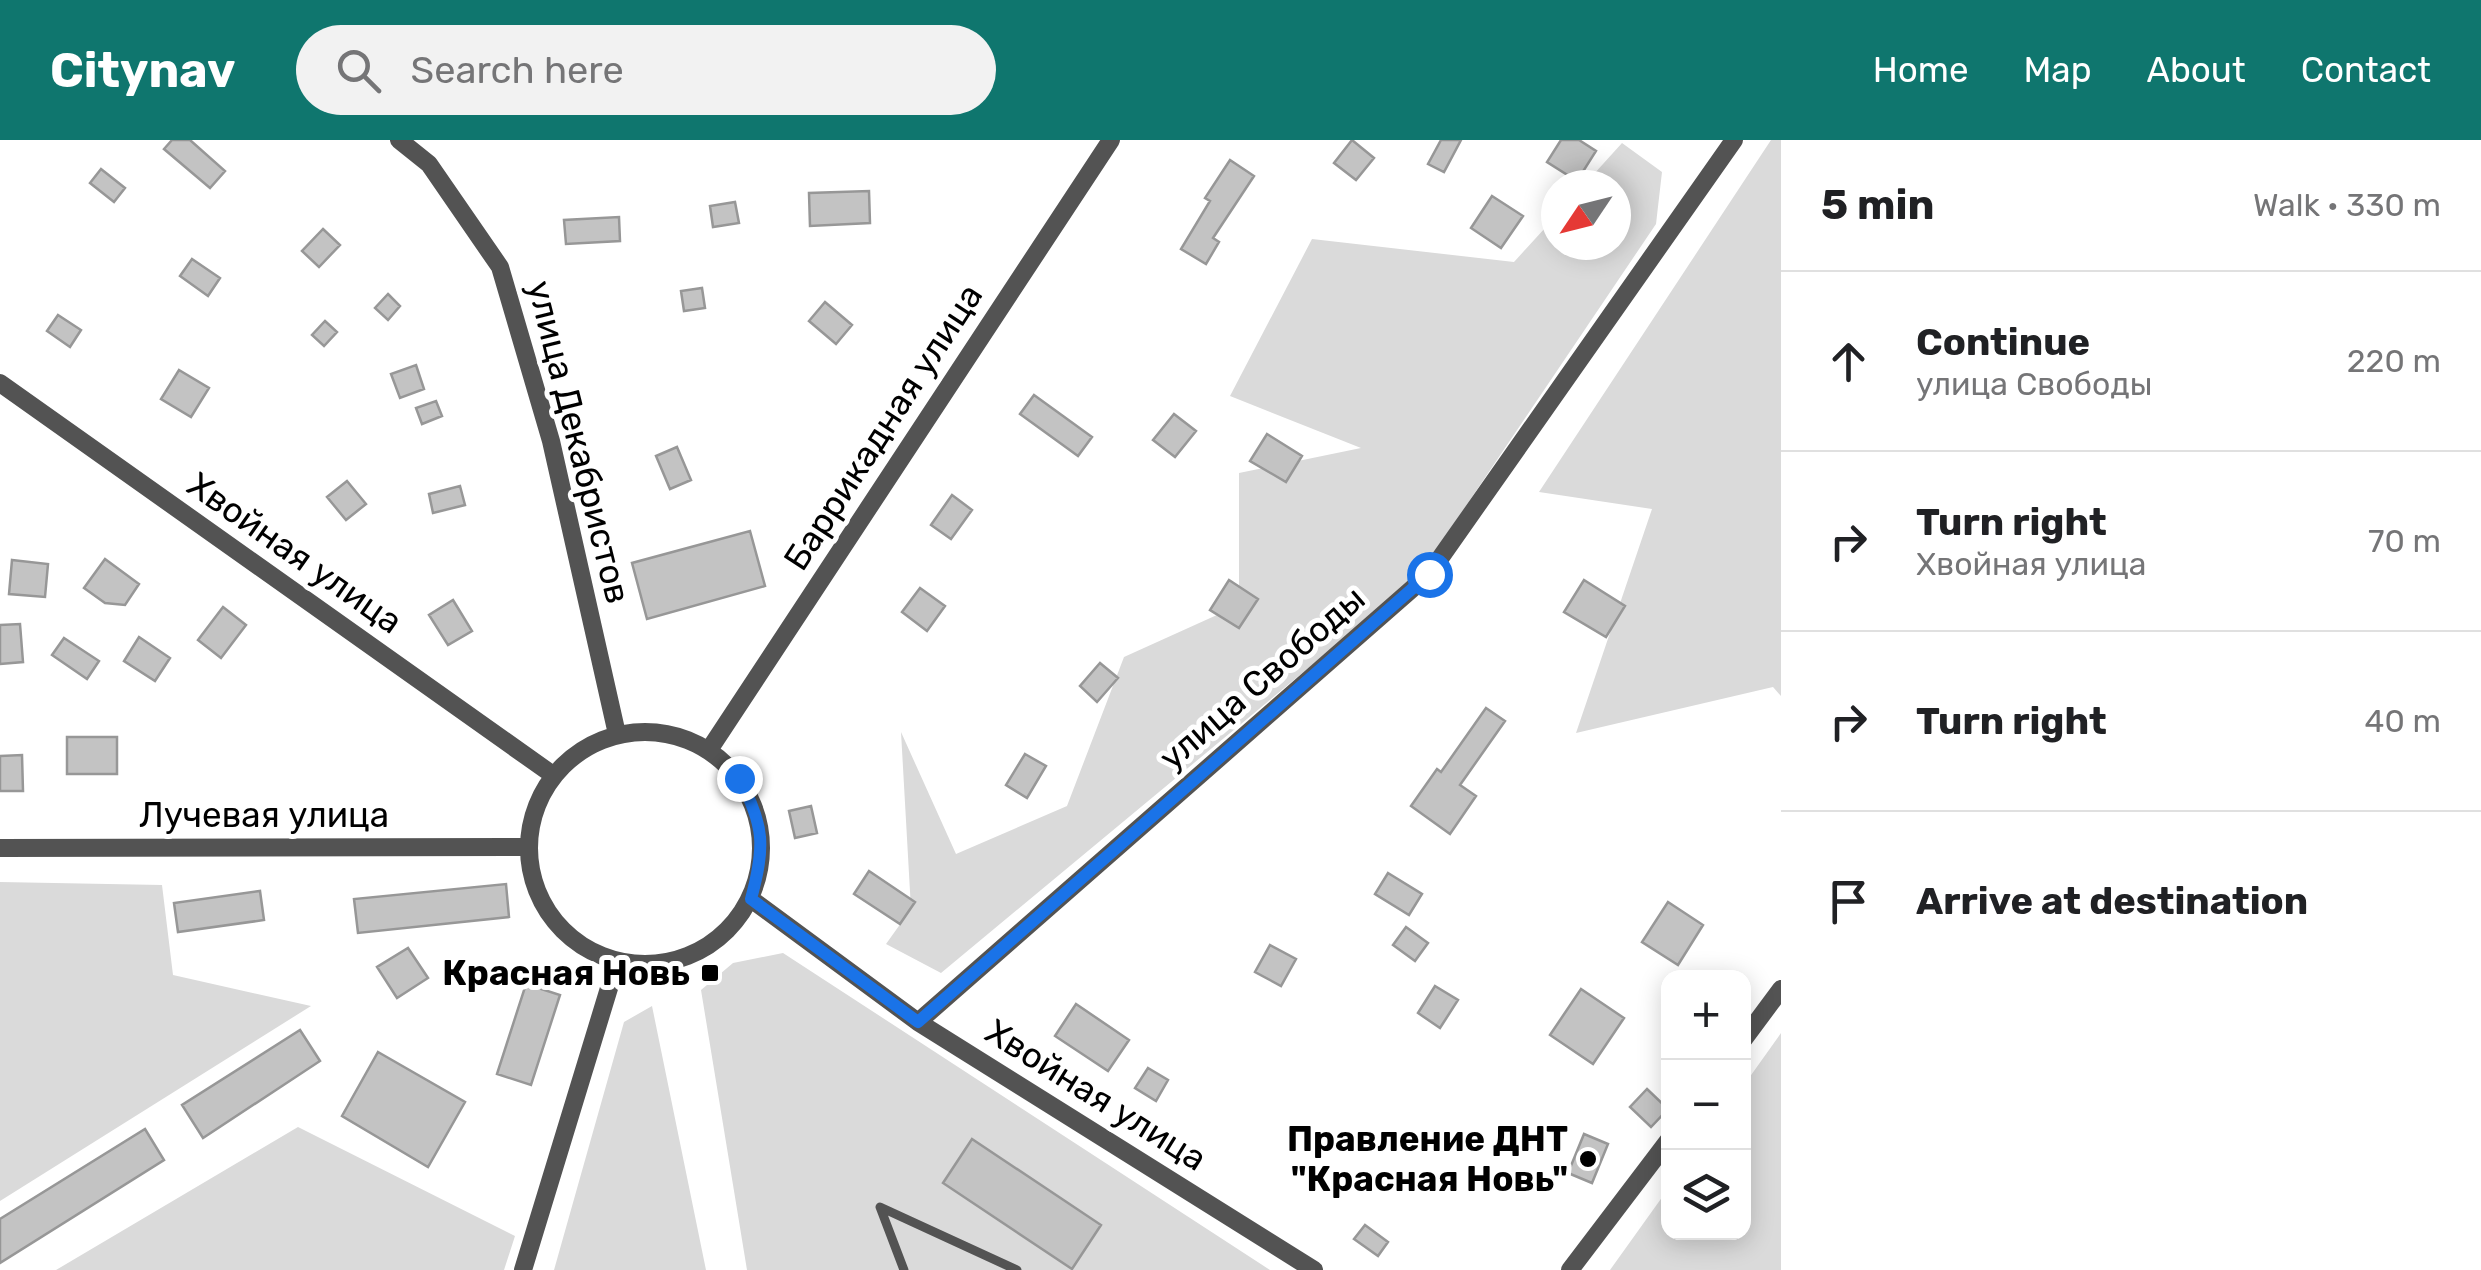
<!DOCTYPE html>
<html lang="en">
<head>
<meta charset="utf-8">
<style>
	:root { --surface:#fff; --page:#f2f2f2; --text:#202124; --muted:#757577; --line:#e0e0e0; --accent:#0f766e }
	body { margin:0; font-family:Rubik,sans-serif; background:var(--page); color:var(--text) }
	.controls { position:absolute; right:30px; bottom:30px; display:grid; overflow:hidden; border-radius:20px; box-shadow:0 5px 25px #0003 }
	.controls button { width:90px; height:90px; display:grid; place-items:center; padding:0; border:0; border-bottom:2px solid var(--line); background:var(--surface); color:var(--text); font:50px sans-serif }
	.compass { position:absolute; left:1541px; top:30px; width:90px; height:90px; border-radius:50%; background:var(--surface); box-shadow:0 5px 25px #0003; rotate:235deg }
	.stop { position:absolute; width:30px; height:30px; margin:-22px; border:8px solid #1a73e8; border-radius:50%; background:#fff }
	.stop.end { background:#1a73e8; border-color:#fff; box-shadow:0 2px 10px #0008 }
	.list { margin:0; padding:0; list-style:none }
	h2 { display:flex; justify-content:space-between; align-items:center; height:130px; margin:0; padding:0 40px; font-size:42px }
	h2 small { font-size:32px; font-weight:400; color:var(--muted) }
	.list li { display:grid; grid-template-columns:65px 1fr auto; gap:30px; align-items:center; box-sizing:border-box; height:180px; padding:0 40px; border-top:2px solid var(--line) }
	.list b { display:block; font-size:38px; white-space:nowrap }
	.list p { margin:0; font-size:32px; white-space:nowrap; color:var(--muted) }
	.list em { font-size:32px; font-style:normal; color:var(--muted) }
	.icon { flex:none; width:55px; height:55px; fill:none; stroke:currentColor; stroke-width:2; stroke-linecap:round; stroke-linejoin:round }
	.map { position:relative; flex:none; width:1781px; height:1130px; overflow:hidden }
	header { display:flex; align-items:center; gap:60px; box-sizing:border-box; height:140px; padding:0 50px; background:var(--accent); color:#fff }
	header strong { font-size:48px }
	nav { display:flex; gap:55px; margin-inline-start:auto; font-size:35px }
	.search { width:700px; height:90px; background:var(--page); display:flex; align-items:center; gap:25px; box-sizing:border-box; padding:0 35px; border-radius:55px; color:var(--muted); font-size:38px }
	main { display:flex }
	aside { flex:1; background:var(--surface) }
	.map>svg:first-child { display:block }
	.green { fill:#dadada }
	.building { fill:#c3c3c3; stroke:#979797; stroke-width:2.5 }
	.lines { fill:none; stroke-linecap:round; stroke-linejoin:round }
	.service { stroke:#535353; stroke-width:9 }
	.minor { stroke:#535353; stroke-width:18 }
	.route { stroke:#1a73e8; stroke-width:12 }
	.poi-dot { fill:#000; stroke:#fff; stroke-width:4 }
	.labels { text-anchor:middle; stroke-width:10; stroke-linejoin:round; paint-order:stroke }
	.street-label { font-size:35px; fill:#000; stroke:#fff }
	.poi-label { font-size:35px; font-weight:bold; fill:#000; stroke:#fff; text-anchor:end }
</style>
</head>
<body>
<header>
<strong>Citynav</strong>
<div class="search"><svg class="icon" aria-label="search" viewBox="0 0 24 24"><circle cx="10" cy="10" r="6"/><path d="M15 15l6 6"/></svg>Search here</div>
<nav><a>Home</a><a>Map</a><a>About</a><a>Contact</a></nav>
</header>
<main>
<div class="map">
<svg width="1781" height="1130" viewBox="0 0 1781 1130">
	<rect width="100%" height="100%" fill="#fff"/>
	<!-- green -->
	<path class="green" d="M1771,0H1781V556L1773,547L1576,593L1652,369L1539,352Z
		M1622,3L1662,32L1656,84L1418,437L941,833L886,804L911,769L901,592L956,714L1067,666L1124,517L1239,465V333L1361,308L1230,256L1312,99L1514,122L1556,76V105H1616V45H1584Z
		M0,742L162,745L173,835L311,866L0,1061Z
		M783,813L1270,1130H747L701,850L733,823Z
		M652,866L706,1130H554L624,882Z
		M1781,893V1130H1610L1668,1049V1092H1744V945Z
		M298,987L515,1096L504,1130H56Z"/>
	<!-- building -->
	<path class="building" d="M172,0H190L225,31L210,48L164,9Z
		M1352,0L1374,18L1356,40L1334,23Z
		M1441,0H1461L1444,32L1428,24Z
		M1561,0H1579L1596,11L1577,41L1547,22Z
		M1230,20L1254,36L1213,98L1219,102L1206,124L1181,109L1210,61L1205,58Z
		M101,29L125,48L114,62L90,43Z
		M869,51L870,83L810,86L809,53Z
		M1492,56L1523,76L1501,108L1471,88Z
		M735,62L739,83L713,87L710,66Z
		M619,77L620,101L566,104L564,80Z
		M323,89L340,105L319,127L302,111Z
		M192,119L220,138L208,156L180,136Z
		M702,148L705,168L684,171L681,151Z
		M388,154L400,166L388,180L375,168Z
		M825,162L852,185L836,204L809,181Z
		M58,175L81,190L70,207L47,191Z
		M325,181L337,192L324,206L312,195Z
		M416,225L424,249L400,258L391,234Z
		M179,230L209,248L191,277L161,259Z
		M1034,255L1092,297L1078,316L1020,274Z
		M436,261L442,276L422,284L416,268Z
		M1174,274L1196,291L1175,317L1153,300Z
		M1267,294L1302,316L1286,342L1250,321Z
		M677,307L691,340L670,349L656,316Z
		M347,341L366,364L346,380L327,357Z
		M460,346L465,365L433,373L429,354Z
		M952,355L972,370L951,399L931,385Z
		M750,391L765,446L647,479L632,423Z
		M105,419L139,444L125,465L105,463L84,448Z
		M12,420L48,424L45,457L9,454Z
		M1229,440L1258,459L1239,488L1210,470Z
		M1584,440L1625,466L1606,497L1564,472Z
		M920,448L945,466L927,491L902,472Z
		M453,460L472,491L448,505L429,475Z
		M223,467L246,485L221,518L198,500Z
		M20,484L23,522L0,524V485Z
		M139,497L170,518L155,541L124,521Z
		M64,498L99,521L87,539L52,515Z
		M1100,523L1118,538L1097,562L1080,546Z
		M1486,568L1505,581L1460,645L1476,656L1450,694L1411,666L1437,629L1441,632Z
		M67,597H117V634H67Z
		M1025,614L1046,626L1027,658L1006,645Z
		M22,615L23,651H0V616Z
		M811,666L817,693L795,698L789,671Z
		M869,731L915,762L900,784L854,754Z
		M1388,733L1422,754L1409,775L1375,754Z
		M506,744L509,777L358,793L354,759Z
		M260,751L264,780L178,792L174,763Z
		M1668,762L1703,785L1678,825L1642,802Z
		M1406,787L1428,803L1415,821L1393,805Z
		M1270,805L1296,819L1281,846L1255,832Z
		M408,808L428,838L397,858L377,827Z
		M526,844L560,855L531,945L497,934Z
		M1435,846L1458,860L1440,888L1418,873Z
		M1581,849L1624,878L1593,924L1550,895Z
		M1076,864L1129,900L1108,931L1055,896Z
		M300,890L320,921L203,998L182,965Z
		M378,912L465,962L428,1027L342,976Z
		M1148,928L1168,940L1156,961L1135,948Z
		M1647,949L1668,969L1651,987L1630,967Z
		M145,989L164,1020L0,1123V1079Z
		M1584,994L1608,1004L1592,1043L1568,1033Z
		M972,999L1101,1085L1072,1129L943,1043Z
		M1365,1085L1388,1102L1378,1116L1354,1099Z"/>
	<g class="lines">
		<!-- service -->
		<path class="service" d="M904,1130L880,1067L1017,1130"/>
		<!-- minor -->
		<path class="minor" d="M399,0L429,24L500,127L551,301L617,594
			M0,243L553,635
			M529 708a116 116 0 1 1 232 0a116 116 0 1 1-232 0Z
			M709,610L1111,0
			M0,708L528,707
			M751,759L918,882L1314,1130
			M918,882L1429,434L1734,0
			M1744,899L1781,849
			M523,1130L617,822
			M1570,1130L1668,1001"/>
	</g>
	<g class="lines">
		<!-- route -->
		<path class="route" d="M739,638C765,686 765,707 751,759L918,882L1429,434"/>
	</g>
	<!-- markers -->
	<g class="poi-dot">
		<rect x="700" y="823" width="20" height="20" rx="5"/>
		<circle cx="1588" cy="1019" r="10"/>
	</g>
	<g class="labels">
		<!-- street labels -->
		<g class="street-label">
			<text transform="translate(883 287) rotate(-57)" y="12">Баррикадная улица</text>
			<text transform="translate(579 302) rotate(76)" y="12">улица Декабристов</text>
			<text transform="translate(295 413) rotate(35)" y="12">Хвойная улица</text>
			<text transform="translate(1262 538) rotate(-41)" y="12">улица Свободы</text>
			<text x="264" y="687">Лучевая улица</text>
			<text transform="translate(1096 955) rotate(32)" y="12">Хвойная улица</text>
		</g>
		<!-- poi labels -->
		<g class="poi-label">
			<text x="690" y="845">Красная Новь</text>
			<text x="1568" y="1011">Правление ДНТ<tspan x="1568" dy="40">"Красная Новь"</tspan></text>
		</g>
	</g>
</svg>
<div class="controls">
<button>+</button>
<button>−</button>
<button><svg class="icon" aria-label="layers" viewBox="0 0 24 24"><path d="M12 4l9 5-9 5-9-5zM3 14l9 5 9-5"/></svg></button>
</div>
<svg class="compass" viewBox="-18 -18 36 36"><path d="M0-13l5 13h-10z" fill="#e53935"/><path d="M0 13l5-13h-10z" fill="#757577"/></svg>
<div class="stop" style="left:1429px;top:434px"></div>
<div class="stop end" style="left:739px;top:638px"></div>
</div>
<aside>
<h2>5 min<small>Walk · 330 m</small></h2>
<ul class="list">
<li><svg class="icon" aria-label="ahead" viewBox="0 0 24 24"><path d="M12 20V5M6 11l6-6 6 6"/></svg><div><b>Continue</b><p>улица Свободы</p></div><em>220 m</em></li>
<li><svg class="icon" aria-label="right" viewBox="0 0 24 24"><path d="M7 20v-9h11M14 6l5 5-5 5"/></svg><div><b>Turn right</b><p>Хвойная улица</p></div><em>70 m</em></li>
<li><svg class="icon" aria-label="right" viewBox="0 0 24 24"><path d="M7 20v-9h11M14 6l5 5-5 5"/></svg><div><b>Turn right</b></div><em>40 m</em></li>
<li><svg class="icon" aria-label="arrive" viewBox="0 0 24 24"><path d="M6 21V4h12l-3 4 3 4H6"/></svg><div><b>Arrive at destination</b></div></li>
</ul>
</aside>
</main>
</body>
</html>
